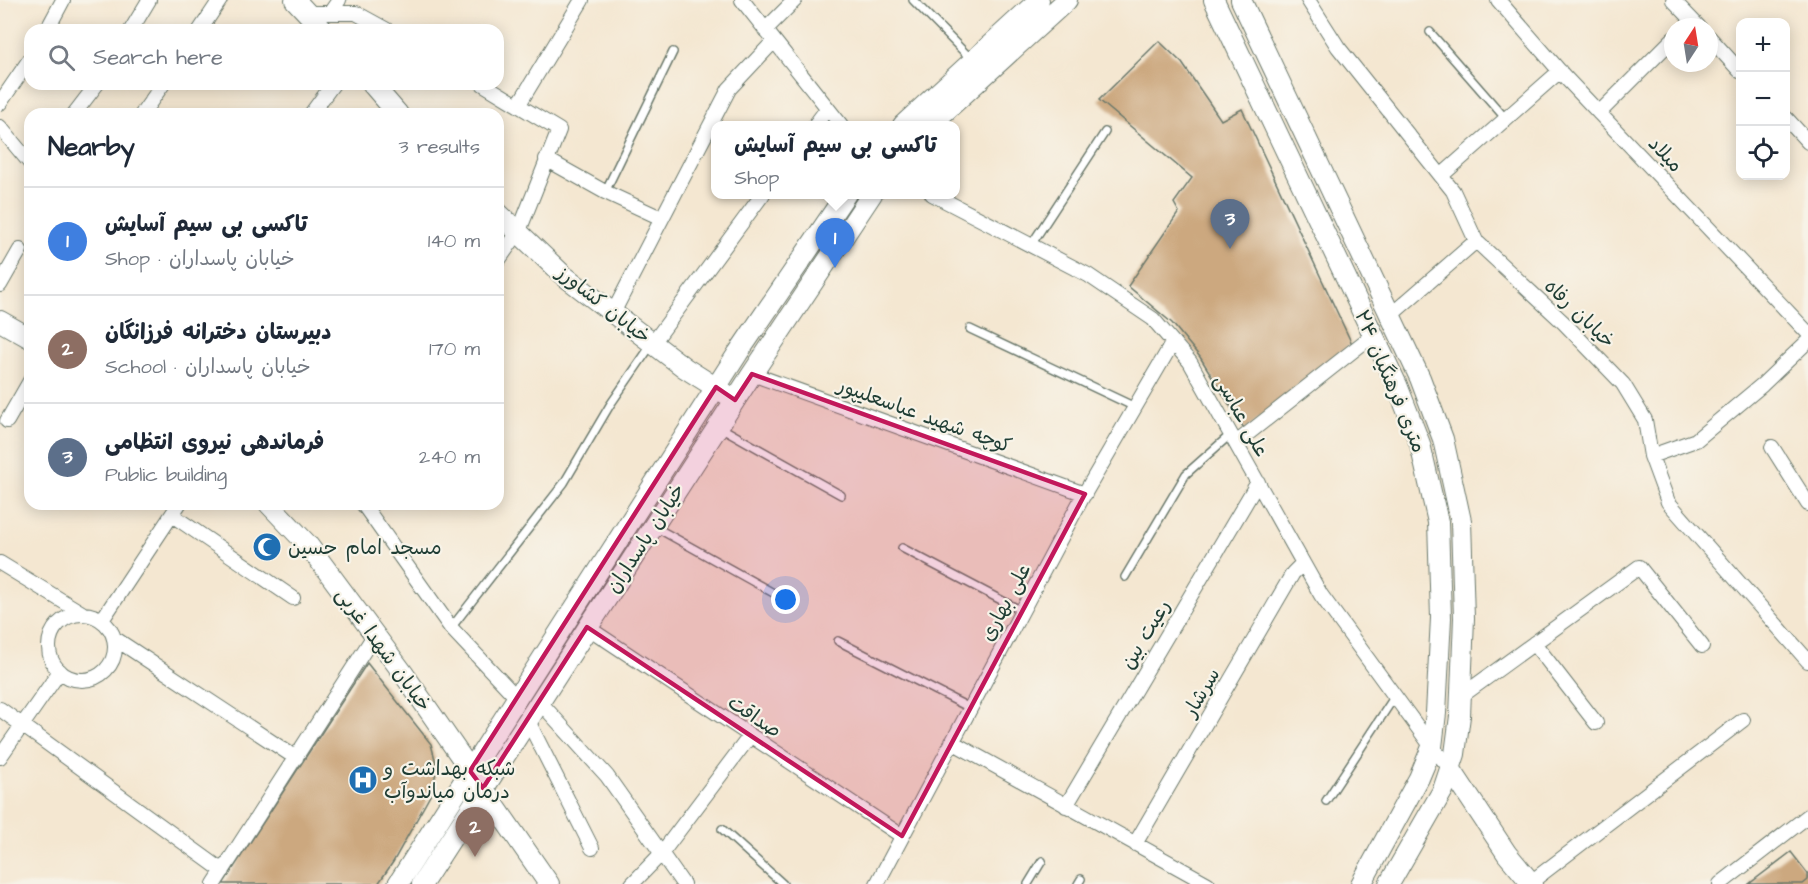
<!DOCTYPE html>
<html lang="en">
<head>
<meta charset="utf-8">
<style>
	:root { --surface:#fff; --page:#f2f2f3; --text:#1f2937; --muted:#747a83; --line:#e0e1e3; --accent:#1f6fb2 }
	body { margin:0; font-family:"Architects Daughter","Playpen Sans Arabic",sans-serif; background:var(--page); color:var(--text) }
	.controls { position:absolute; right:18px; top:18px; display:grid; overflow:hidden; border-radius:12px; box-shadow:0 3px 15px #0003 }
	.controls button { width:54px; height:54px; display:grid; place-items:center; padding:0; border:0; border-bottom:2px solid var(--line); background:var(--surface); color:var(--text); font:30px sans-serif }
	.compass { position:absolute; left:1664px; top:18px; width:54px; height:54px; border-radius:50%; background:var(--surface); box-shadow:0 3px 15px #0003; rotate:12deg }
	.you { position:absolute; left:786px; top:600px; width:21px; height:21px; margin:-15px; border:4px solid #fff; border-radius:50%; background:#1a73e8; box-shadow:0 0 0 9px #1a73e833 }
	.badge { display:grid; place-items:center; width:39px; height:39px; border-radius:50%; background:var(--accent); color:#fff; font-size:20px; font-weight:700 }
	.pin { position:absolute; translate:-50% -50px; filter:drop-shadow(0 2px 3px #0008) }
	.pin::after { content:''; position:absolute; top:32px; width:21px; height:18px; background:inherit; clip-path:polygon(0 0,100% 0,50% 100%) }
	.popup { position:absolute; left:711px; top:121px; width:249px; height:78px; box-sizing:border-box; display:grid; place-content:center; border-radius:12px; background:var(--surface); filter:drop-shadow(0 2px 4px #0005); font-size:20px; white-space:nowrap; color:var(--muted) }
	.popup b { font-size:22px; color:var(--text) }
	.popup::after { content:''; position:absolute; left:50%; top:100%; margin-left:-12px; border:12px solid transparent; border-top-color:var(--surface) }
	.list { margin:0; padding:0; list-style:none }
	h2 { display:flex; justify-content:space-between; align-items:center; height:78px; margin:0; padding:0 24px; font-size:26px }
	h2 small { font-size:20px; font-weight:400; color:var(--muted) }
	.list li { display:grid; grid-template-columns:39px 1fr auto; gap:18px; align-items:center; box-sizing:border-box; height:108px; padding:0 24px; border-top:2px solid var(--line) }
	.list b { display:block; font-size:22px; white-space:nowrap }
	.list p { margin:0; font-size:20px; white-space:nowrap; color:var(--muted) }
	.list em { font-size:20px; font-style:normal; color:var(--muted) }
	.icon { flex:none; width:33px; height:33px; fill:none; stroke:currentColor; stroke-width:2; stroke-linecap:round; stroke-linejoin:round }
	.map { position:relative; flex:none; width:1808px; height:884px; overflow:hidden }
	.search { position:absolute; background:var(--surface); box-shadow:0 3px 15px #0003; left:24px; top:24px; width:480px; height:66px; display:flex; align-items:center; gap:15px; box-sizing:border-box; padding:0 21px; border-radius:18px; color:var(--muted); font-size:22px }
	.panel { position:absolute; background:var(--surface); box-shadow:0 3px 15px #0003; left:24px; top:108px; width:480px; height:402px; border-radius:18px }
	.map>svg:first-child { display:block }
	.building { fill:#cca87f }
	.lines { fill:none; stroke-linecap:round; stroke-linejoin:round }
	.service-casing { stroke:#6a786b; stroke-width:10 }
	.minor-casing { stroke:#6a786b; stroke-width:16 }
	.secondary-casing { stroke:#6a786b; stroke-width:22 }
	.service { stroke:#fff; stroke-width:7 }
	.minor { stroke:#fff; stroke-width:14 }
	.secondary { stroke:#fff; stroke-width:20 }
	.marked { fill:#c2185b; fill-opacity:0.2; stroke:#c2185b; stroke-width:4.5; stroke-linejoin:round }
	.labels { text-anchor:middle; stroke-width:4.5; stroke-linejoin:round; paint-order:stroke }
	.street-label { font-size:20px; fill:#1f3d34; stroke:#f7f3e8 }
	.poi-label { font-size:20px; fill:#1f3d34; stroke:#f7f3e8; text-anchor:start }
</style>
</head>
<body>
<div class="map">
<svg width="1808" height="884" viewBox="0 0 1808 884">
	<rect width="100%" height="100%" fill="#f7f3e8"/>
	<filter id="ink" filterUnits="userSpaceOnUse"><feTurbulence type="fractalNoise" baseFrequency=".0167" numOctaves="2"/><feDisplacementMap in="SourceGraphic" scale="12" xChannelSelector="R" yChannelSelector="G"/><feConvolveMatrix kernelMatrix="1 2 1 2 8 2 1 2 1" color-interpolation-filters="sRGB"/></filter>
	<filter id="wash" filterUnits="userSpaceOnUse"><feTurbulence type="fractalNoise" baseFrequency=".008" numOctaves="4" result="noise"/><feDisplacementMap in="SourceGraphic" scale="24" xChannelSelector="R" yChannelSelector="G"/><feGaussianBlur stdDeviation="1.35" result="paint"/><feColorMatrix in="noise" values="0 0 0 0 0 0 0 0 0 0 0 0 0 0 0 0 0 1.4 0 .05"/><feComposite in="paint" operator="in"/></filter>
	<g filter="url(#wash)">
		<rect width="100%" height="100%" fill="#f4e7d1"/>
		<g id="blocks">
			<!-- building -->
			<path class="building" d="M1159,41L1182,63L1221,120L1242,109L1352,344L1245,430L1200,357L1172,323L1128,286L1179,212L1174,203L1192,178L1099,100Z
				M367,663L431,744L437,767L432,792L393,862L378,884H223Z
				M1791,852L1808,874V880L1803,884H1749Z"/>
		</g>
	</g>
	<g filter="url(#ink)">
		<use href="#blocks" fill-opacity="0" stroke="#6a786b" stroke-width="1.5"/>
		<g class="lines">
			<!-- service casing -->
			<g class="service-casing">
				<path id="service" d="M913,0L971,59
					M1430,32L1506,119
					M605,192L673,52
					M1031,245L1105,132
					M970,329L1135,407
					M720,427L841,495
					M655,527L786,600
					M902,548L1022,611
					M1125,577L1186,474L1231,434
					M451,628L564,483L610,405L652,344
					M838,641L970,708
					M1326,801L1395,696
					M722,829L783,884
					M1028,884L1042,861
					M1078,884L1081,879"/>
			</g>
			<!-- minor casing -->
			<g class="minor-casing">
				<path id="minor" d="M742,0L841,125
					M1308,0L1338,47L1453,191L1476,241L1564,323L1623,384L1645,420L1651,456L1668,502L1808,661
					M1498,0L1564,76L1808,333
					M1673,0L1699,27
					M307,13H356L387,30
					M330,13L339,0
					M47,30L63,0
					M131,30L149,0
					M200,30L220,0
					M765,30L795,0
					M1709,37L1740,71
					M483,84L559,130L519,231L498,261
					M0,103L30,59
					M519,104L582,0
					M1599,113L1673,39
					M74,114L97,84
					M142,114L163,84
					M311,114L333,84
					M1786,118L1808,142
					M815,125L827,109
					M0,127L30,163
					M546,159L605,192L661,218
					M1441,176L1560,71
					M932,194L1088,275L1153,319L1190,362L1321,595L1432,747L1450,768
					M0,285L20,250
					M613,313L729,89L774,41
					M1391,315L1476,241
					M653,343L763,194
					M752,374L1085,494
					M7,421L30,381
					M1236,443L1373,335
					M1772,447L1808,504
					M1651,456L1696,440L1762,385L1808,341
					M363,504L451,628L517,698
					M172,515L293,598
					M0,563L82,613
					M49 647a33 33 0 1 1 66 0a33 33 0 1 1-66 0Z
					M102,620L179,504
					M587,627L902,836
					M114,638L296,758
					M1534,643L1596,723
					M1460,697L1639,567L1702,646
					M539,701L607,776L683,884
					M0,709L223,871
					M527,719L592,848
					M952,742L1208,884
					M0,757L60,671
					M1066,806L1258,482
					M1135,844L1293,573L1303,563
					M1531,882L1743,720
					M214,884L375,634
					M632,884L661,854L750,736
					M877,884L1082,498L1173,342
					M1720,884L1808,816"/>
			</g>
			<!-- secondary casing -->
			<g class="secondary-casing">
				<path id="secondary" d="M295,0L323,30
					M1214,0L1397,385L1420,444L1438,522L1441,618L1436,713L1432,747L1419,778L1361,884
					M1241,0L1420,378L1443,439L1461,521L1464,618L1460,716L1455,754L1443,790L1389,884
					M372,84L398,114
					M903,125L1039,0
					M930,125L1067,0
					M498,213L563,275L685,368L726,394
					M0,321L30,338
					M269,504L308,545L403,673L549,884
					M1450,768L1507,854L1532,884
					M398,884L738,353L846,194
					M422,884L752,374L872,194"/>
			</g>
			<!-- service -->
			<use href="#service" class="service"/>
			<!-- minor -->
			<use href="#minor" class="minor"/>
			<!-- secondary -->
			<use href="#secondary" class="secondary"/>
		</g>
	</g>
	<!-- marked area -->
	<path class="marked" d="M752,374L1085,494L902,836L587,627L483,788L470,771L716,387L735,400Z"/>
	<!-- icons -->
	<defs>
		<g id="mosque-disc" transform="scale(1.5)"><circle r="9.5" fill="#1f6fb2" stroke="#f7f3e8"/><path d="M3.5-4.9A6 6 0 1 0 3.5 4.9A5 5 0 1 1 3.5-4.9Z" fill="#fff"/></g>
		<g id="hospital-disc" transform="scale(1.5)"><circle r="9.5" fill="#1f6fb2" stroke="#f7f3e8"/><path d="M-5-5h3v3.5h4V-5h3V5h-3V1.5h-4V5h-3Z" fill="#fff"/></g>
	</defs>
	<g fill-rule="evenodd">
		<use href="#mosque-disc" x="267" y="547"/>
		<use href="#hospital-disc" x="363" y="780"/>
	</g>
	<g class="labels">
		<!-- street labels -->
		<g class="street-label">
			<text transform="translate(1666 154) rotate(47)" y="7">میلاد</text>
			<text transform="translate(604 304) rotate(38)" y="7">خیابان کشاورز</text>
			<text transform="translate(1580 313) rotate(44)" y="7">خیابان رفاه</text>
			<text transform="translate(1391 381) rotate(67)" y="7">۲۴ متری فرهنگیان</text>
			<text transform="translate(925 415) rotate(20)" y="7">کوچه شهید عباسعلیپور</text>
			<text transform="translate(1242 415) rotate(61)" y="7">علی عباسی</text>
			<text transform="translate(645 538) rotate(-57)" y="7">خیابان پاسداران</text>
			<text transform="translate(1005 602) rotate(-62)" y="7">علی بهاری</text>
			<text transform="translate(1145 634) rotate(-59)" y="7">رعیت بین</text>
			<text transform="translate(384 649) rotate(54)" y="7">خیابان شهدا غربی</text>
			<text transform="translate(1201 692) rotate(-60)" y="7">سرشار</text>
			<text transform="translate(755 716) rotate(34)" y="7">صداقت</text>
		</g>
		<!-- poi labels -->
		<g class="poi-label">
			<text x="288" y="554">مسجد امام حسین</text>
			<text x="384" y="775">شبکه بهداشت و<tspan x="384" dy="23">درمان میاندوآب</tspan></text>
		</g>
	</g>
</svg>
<div class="controls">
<button>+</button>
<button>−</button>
<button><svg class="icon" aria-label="locate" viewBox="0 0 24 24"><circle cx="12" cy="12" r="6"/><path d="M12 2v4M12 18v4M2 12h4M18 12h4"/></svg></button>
</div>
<svg class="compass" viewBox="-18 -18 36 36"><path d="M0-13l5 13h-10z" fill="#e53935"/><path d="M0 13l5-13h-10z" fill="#747a83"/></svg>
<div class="you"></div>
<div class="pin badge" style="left:835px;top:268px;background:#3f7fe0">1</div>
<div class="popup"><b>تاکسی بی سیم آسایش</b>Shop</div>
<div class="pin badge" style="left:475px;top:857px;background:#8d6e63">2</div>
<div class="pin badge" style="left:1230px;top:249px;background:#5c6f8a">3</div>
<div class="search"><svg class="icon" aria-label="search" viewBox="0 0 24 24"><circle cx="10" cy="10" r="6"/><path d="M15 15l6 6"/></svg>Search here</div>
<section class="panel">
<h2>Nearby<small>3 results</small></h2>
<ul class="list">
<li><span class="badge" style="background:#3f7fe0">1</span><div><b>تاکسی بی سیم آسایش</b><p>Shop · خیابان پاسداران</p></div><em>140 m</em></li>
<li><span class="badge" style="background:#8d6e63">2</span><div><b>دبیرستان دخترانه فرزانگان</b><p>School · خیابان پاسداران</p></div><em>170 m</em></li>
<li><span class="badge" style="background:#5c6f8a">3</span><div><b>فرماندهی نیروی انتظامی</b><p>Public building</p></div><em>240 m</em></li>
</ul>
</section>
</div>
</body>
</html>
